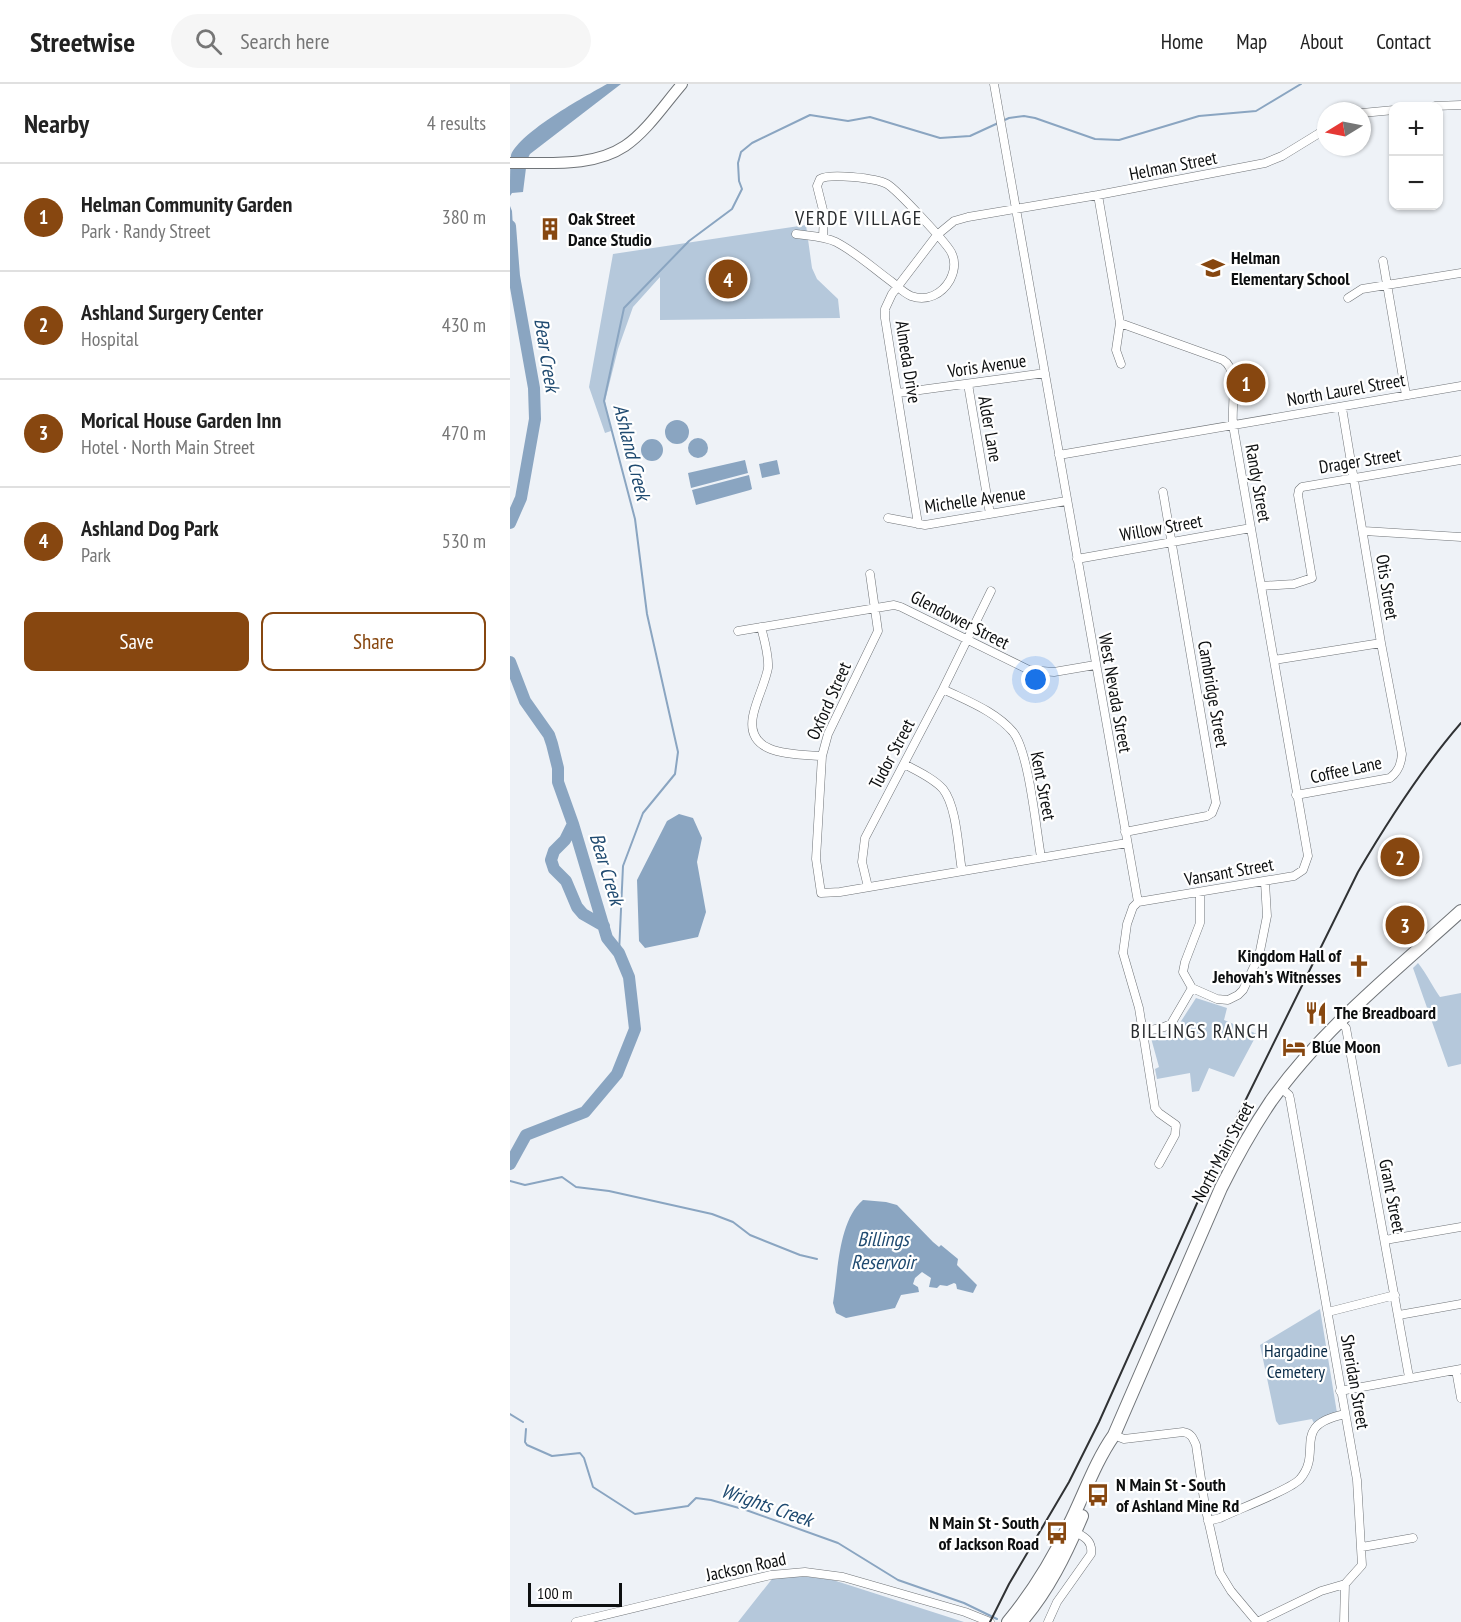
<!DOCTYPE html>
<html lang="en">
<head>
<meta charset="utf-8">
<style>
	:root { --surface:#fff; --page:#f6f6f6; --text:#222; --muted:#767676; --line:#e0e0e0; --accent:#874710 }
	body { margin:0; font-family:"PT Sans Narrow",sans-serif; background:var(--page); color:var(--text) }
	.controls { position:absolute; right:18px; top:18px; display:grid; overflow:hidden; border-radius:12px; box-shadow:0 2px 4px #0004 }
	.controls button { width:54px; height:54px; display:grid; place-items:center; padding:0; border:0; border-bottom:2px solid var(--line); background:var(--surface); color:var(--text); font:30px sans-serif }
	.compass { position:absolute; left:807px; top:18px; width:54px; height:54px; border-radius:50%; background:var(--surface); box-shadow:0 2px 4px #0004; rotate:260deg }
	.scale { position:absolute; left:18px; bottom:15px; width:94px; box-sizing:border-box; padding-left:6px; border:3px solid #0d0f10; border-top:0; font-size:16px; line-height:21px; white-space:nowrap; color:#0d0f10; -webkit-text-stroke:4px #fff; paint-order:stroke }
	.you { position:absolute; left:526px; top:596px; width:21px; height:21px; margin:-15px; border:4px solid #fff; border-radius:50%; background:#1a73e8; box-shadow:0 0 0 9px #1a73e833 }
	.badge { display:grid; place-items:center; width:39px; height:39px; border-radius:50%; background:var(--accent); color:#fff; font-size:20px; font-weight:700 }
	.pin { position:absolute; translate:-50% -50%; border:3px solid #fff; box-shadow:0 2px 6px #0006 }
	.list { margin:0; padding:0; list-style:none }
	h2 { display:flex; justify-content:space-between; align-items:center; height:78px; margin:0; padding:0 24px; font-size:26px }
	h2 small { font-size:20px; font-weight:400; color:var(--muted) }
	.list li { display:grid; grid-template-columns:39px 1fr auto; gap:18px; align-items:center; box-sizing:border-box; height:108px; padding:0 24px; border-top:2px solid var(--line) }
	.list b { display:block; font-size:22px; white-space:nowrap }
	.list p { margin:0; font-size:20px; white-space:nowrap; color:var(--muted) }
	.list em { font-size:20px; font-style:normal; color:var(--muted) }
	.actions { display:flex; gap:12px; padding:18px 24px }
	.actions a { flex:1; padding:14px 0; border:2px solid var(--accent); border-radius:12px; text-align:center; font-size:21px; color:var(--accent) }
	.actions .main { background:var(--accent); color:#fff }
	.icon { flex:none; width:33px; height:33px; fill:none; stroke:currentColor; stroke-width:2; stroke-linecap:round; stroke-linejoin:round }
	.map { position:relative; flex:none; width:951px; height:1538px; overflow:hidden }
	header { display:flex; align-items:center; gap:36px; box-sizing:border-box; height:84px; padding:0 30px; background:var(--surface); border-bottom:2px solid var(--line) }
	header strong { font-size:28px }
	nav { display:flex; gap:33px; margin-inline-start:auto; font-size:21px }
	.search { width:420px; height:54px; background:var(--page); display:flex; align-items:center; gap:15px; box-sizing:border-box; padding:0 21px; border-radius:33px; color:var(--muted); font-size:22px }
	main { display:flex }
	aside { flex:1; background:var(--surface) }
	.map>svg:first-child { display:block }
	.green { fill:#b5c8db }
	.water { fill:#8aa5c1 }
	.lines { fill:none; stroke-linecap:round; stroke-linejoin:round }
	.stream { stroke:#8aa5c1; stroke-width:2 }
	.river { stroke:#8aa5c1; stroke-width:12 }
	.street-casing { stroke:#707478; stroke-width:9 }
	.secondary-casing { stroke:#707478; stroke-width:12 }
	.primary-casing { stroke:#707478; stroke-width:14 }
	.street { stroke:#fff; stroke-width:8 }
	.secondary { stroke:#fff; stroke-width:10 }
	.primary { stroke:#fff; stroke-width:12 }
	.rail { stroke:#303234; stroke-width:2 }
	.labels { text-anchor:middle; stroke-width:4.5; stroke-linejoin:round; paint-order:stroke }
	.street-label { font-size:18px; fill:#0d0f10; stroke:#fff }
	.poi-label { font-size:18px; font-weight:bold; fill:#0d0f10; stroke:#fff; text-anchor:start }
	.park-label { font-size:18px; fill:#092b47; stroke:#fff }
	.neighbourhood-label { font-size:20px; letter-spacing:1.5px; fill:#292c2f; stroke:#fff }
	.water-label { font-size:20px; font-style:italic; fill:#1f4a70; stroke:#fff }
</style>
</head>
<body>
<header>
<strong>Streetwise</strong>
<div class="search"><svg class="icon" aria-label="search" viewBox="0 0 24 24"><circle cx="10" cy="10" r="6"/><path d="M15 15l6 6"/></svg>Search here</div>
<nav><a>Home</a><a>Map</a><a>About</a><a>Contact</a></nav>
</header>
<main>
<aside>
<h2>Nearby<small>4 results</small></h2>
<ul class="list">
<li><span class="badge">1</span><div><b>Helman Community Garden</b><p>Park · Randy Street</p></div><em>380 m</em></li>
<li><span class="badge">2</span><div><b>Ashland Surgery Center</b><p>Hospital</p></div><em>430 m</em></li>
<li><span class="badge">3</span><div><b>Morical House Garden Inn</b><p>Hotel · North Main Street</p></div><em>470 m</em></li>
<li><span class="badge">4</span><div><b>Ashland Dog Park</b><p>Park</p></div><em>530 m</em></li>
</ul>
<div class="actions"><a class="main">Save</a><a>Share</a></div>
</aside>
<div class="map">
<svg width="951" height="1538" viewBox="0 0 951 1538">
	<rect width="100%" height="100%" fill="#eef2f7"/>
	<!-- green -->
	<path class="green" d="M296,141L302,184L307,195L328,215L330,234L150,236V193L123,223L108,265L95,317L101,347L95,349L79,303L103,170Z
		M908,879C917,890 922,902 930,913L951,909V980L938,983L903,884Z
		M686,914L717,924L714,936L747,950L724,993L699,984L689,1007L682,1008L680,989L647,995L645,985L649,983L641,954L660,949L666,945Z
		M810,1225L827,1329L804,1339L802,1335L769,1341L766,1337L750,1261Z
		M284,1491L323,1496L454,1538H228L262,1495Z"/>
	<!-- water -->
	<path class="water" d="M97,0H111L20,70L17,76L13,108L2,109L0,112C0,100 0,82 1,71C10,48 74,13 97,0Z
		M0,122L2,127L5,177L0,176Z
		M155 348a12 12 0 1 1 24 0a12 12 0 1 1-24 0Z
		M178 364a10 10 0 1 1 20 0a10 10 0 1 1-20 0Z
		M131 366a11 11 0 1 1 22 0a11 11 0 1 1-22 0Z
		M235,376L238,389L181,404L178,389Z
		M267,376L270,390L252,394L249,380Z
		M239,391L242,405L240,406L186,421L182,406Z
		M169,730L183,734L192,754L187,778L196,828L188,853L135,864L129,857L127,796L157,737Z
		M353,1116L376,1118L387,1121L423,1158L429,1163L431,1161L448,1175L447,1181L467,1201L463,1209L447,1205L446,1200L444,1199L437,1202L430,1201L427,1204L419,1203L421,1194L412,1188L405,1194L403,1200L408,1203L409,1208L391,1211L385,1224L336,1234L326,1229L323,1219C328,1189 328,1137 353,1116Z"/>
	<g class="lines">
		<!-- stream -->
		<path class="stream" d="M109,869L113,782L133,729L165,690L168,668L137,530L125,435L94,317L114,224L179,157L222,125L232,105L229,97L228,79L231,68L242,59L300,31L338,37L360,33L430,54L460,52L499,34L514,32L525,34L585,55L609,56L689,32L746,27L791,0
			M0,1097L15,1101L52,1093L66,1103L99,1107L202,1130L223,1138L240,1151L290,1171L307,1175
			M0,1330L13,1338
			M16,1345L15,1358L17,1361L42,1372L70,1369L74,1374L83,1403L125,1430L178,1422L186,1414L201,1416L236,1426L328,1459L388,1496L454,1519L487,1535"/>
		<!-- river -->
		<path class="river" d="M0,142L4,192L24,304L25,335L11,414L0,439
			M0,578L15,617L39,651L42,660L48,684V698L63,740L97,854L109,869L119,893L125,945L107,990L75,1028L16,1051L0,1080
			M63,740L55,756L44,767L41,776L44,785L56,797L67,823L73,830L94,842"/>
		<!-- street casing -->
		<g class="street-casing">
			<path id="street" d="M484,0L628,818L623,823L617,840L613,869L629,924L645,1024L649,1029L666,1041L665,1051L649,1080
				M925,22L951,21
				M852,29L884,26
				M588,111L610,239L713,276C730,286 721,322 723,341L798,772L793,786L784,792L628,818
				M286,150C300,152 314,152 326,158C347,169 364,185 382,198C388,203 394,209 401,212C417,218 432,210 440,196C444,188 446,179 442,170C439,161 386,105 377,100C366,94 319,89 310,95L307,102L314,130L313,153
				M873,177L896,311
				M838,214L852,205L951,189
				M610,239L606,266L611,280
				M458,300L480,430
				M388,309L535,289
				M549,371L951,302
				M378,434L415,441L556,417
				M408,440L375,234V225L382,210L427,151L444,137L458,133L588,111L755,79L772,72L816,45
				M854,447L951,453
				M567,475L741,444
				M360,490L368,547L318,650L312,672L306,775L311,809L330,808L617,759
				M751,502L784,500L802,494L788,411L789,406L792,403L951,376
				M251,543C254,555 259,571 258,584C255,600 246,616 243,632C235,673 287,670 312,672
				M228,547L384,521L391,523L519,586L544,588L585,581
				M764,576L871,559
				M433,605C457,617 485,627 503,648C519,668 526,745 531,773
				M394,680C407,687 423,694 433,705C447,723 448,764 452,787
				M786,711L880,694C888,688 891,681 892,670L871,559L832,324
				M615,748L697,732L702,729L706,719L653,408
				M358,803L352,778L355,754L433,605L481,507
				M690,809V839L675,878L673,888L682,904L707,915L718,916L728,911L733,906L749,872L757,832L755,798
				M830,938L836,944L899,1293
				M633,948L654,943L661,940L682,904
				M875,1156L951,1143
				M818,1228L885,1211
				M889,1231L951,1220
				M946,1286L951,1314
				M830,1307L951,1285
				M604,1351L614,1355L673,1348C681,1349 683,1354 686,1361L695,1422L710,1489L721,1507L747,1538L811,1507L835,1500L852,1481L847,1396L780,1015L779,1011L771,1004
				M698,1437L710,1434C726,1426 780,1406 790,1395C814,1367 779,1342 835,1330
				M852,1463L903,1454
				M66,1538L261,1491L295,1488L333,1493L455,1528L480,1538
				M538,1538L547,1518L581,1470C583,1456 573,1452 562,1446
				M834,1538L835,1500"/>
		</g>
		<!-- secondary casing -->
		<g class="secondary-casing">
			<path id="secondary" d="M0,79C37,78 82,84 115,62C137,47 154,21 172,0"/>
		</g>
		<!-- primary casing -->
		<g class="primary-casing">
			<path id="primary" d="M498,1538C522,1509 543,1475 559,1441C574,1411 585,1378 604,1351L711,1104C726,1074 742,1045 761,1017C813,944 885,887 951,827
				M511,1538C538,1507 556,1470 572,1432"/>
		</g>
		<!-- street -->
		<use href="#street" class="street"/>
		<!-- secondary -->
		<use href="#secondary" class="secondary"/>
		<!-- primary -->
		<use href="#primary" class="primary"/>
		<!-- rail -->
		<path class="rail" d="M480,1538L499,1500L559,1398L589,1338L710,1068L848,788C878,737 912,684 951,639"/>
	</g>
	<!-- icons -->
	<defs>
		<g id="building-bare" transform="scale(1.8)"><path d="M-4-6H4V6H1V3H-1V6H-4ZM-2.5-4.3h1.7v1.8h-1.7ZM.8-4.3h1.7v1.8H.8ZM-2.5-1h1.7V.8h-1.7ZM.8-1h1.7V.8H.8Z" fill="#874710" stroke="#fff" stroke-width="2.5" paint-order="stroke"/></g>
		<g id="school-bare" transform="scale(1.8)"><path d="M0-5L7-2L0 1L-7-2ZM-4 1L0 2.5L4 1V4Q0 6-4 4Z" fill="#874710" stroke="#fff" stroke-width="2.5" paint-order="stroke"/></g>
		<g id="church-bare" transform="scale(1.8)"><path d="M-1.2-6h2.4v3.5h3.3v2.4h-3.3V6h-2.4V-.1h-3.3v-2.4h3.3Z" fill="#874710" stroke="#fff" stroke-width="2.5" paint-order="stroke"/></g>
		<g id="restaurant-bare" transform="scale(1.8)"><path d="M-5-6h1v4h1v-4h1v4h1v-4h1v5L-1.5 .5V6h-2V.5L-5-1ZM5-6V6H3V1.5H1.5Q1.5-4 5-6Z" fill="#874710" stroke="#fff" stroke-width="2.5" paint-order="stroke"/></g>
		<g id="hotel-bare" transform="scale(1.8)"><path d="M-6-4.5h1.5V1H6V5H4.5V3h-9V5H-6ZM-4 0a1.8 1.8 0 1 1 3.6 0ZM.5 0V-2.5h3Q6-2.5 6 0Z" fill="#874710" stroke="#fff" stroke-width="2.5" paint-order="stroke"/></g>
		<g id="bus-bare" transform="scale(1.8)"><path d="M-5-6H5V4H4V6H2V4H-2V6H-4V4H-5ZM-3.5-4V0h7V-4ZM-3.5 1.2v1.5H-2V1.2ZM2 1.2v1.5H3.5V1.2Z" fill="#874710" stroke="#fff" stroke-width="2.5" paint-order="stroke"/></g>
	</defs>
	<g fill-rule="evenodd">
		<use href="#building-bare" x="40" y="145"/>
		<use href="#school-bare" x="703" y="184"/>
		<use href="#church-bare" x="849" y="882"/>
		<use href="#restaurant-bare" x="806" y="929"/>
		<use href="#hotel-bare" x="784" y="963"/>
		<use href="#bus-bare" x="588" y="1411"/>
		<use href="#bus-bare" x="547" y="1449"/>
	</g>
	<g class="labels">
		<!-- street labels -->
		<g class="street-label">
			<text transform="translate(663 82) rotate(-11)" y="6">Helman Street</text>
			<text transform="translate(398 278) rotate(81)" y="6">Almeda Drive</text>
			<text transform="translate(477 282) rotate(-8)" y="6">Voris Avenue</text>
			<text transform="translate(836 306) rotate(-10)" y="6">North Laurel Street</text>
			<text transform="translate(480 345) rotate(80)" y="6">Alder Lane</text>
			<text transform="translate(850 377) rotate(-9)" y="6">Drager Street</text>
			<text transform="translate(748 399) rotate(80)" y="6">Randy Street</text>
			<text transform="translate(465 416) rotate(-8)" y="6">Michelle Avenue</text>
			<text transform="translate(651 444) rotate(-10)" y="6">Willow Street</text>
			<text transform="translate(877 503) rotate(81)" y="6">Otis Street</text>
			<text transform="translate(450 536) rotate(27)" y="6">Glendower Street</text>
			<text transform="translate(605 609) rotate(80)" y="6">West Nevada Street</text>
			<text transform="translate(703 610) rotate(80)" y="6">Cambridge Street</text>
			<text transform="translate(319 617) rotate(-66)" y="6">Oxford Street</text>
			<text transform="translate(382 670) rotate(-62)" y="6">Tudor Street</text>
			<text transform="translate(836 686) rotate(-12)" y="6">Coffee Lane</text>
			<text transform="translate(533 702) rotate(79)" y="6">Kent Street</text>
			<text transform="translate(719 788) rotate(-10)" y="6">Vansant Street</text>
			<text transform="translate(713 1068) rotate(-62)" y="6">North Main Street</text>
			<text transform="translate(882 1112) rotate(79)" y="6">Grant Street</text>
			<text transform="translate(845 1298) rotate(80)" y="6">Sheridan Street</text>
			<text transform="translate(236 1483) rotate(-12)" y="6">Jackson Road</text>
		</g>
		<!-- poi labels -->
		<g class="poi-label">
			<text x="58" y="141">Oak Street<tspan x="58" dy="21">Dance Studio</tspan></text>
			<text x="721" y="180">Helman<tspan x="721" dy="21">Elementary School</tspan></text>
			<text x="831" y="878" text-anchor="end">Kingdom Hall of<tspan x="831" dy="21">Jehovah's Witnesses</tspan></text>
			<text x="824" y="935">The Breadboard</text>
			<text x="802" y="969">Blue Moon</text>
			<text x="606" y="1407">N Main St - South<tspan x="606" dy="21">of Ashland Mine Rd</tspan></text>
			<text x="529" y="1445" text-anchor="end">N Main St - South<tspan x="529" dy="21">of Jackson Road</tspan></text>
		</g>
		<!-- park labels -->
		<g class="park-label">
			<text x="786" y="1273">Hargadine<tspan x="786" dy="21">Cemetery</tspan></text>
		</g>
		<!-- neighbourhood labels -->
		<g class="neighbourhood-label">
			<text x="349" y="141">VERDE VILLAGE</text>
			<text x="690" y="954">BILLINGS RANCH</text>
		</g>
		<!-- water labels -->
		<g class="water-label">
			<text transform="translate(37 271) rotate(81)" y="7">Bear Creek</text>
			<text transform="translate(122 368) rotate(76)" y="7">Ashland Creek</text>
			<text transform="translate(97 785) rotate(73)" y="7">Bear Creek</text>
			<text x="373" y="1162">Billings<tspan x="373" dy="23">Reservoir</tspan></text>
			<text transform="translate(257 1421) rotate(19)" y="7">Wrights Creek</text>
		</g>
	</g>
</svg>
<div class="controls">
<button>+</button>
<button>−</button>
</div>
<svg class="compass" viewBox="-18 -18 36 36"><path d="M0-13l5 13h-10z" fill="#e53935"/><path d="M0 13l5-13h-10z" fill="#767676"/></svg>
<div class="scale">100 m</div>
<div class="you"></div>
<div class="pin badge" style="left:736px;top:299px">1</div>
<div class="pin badge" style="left:890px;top:773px">2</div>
<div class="pin badge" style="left:895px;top:841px">3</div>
<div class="pin badge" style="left:218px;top:195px">4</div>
</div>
</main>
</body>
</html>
